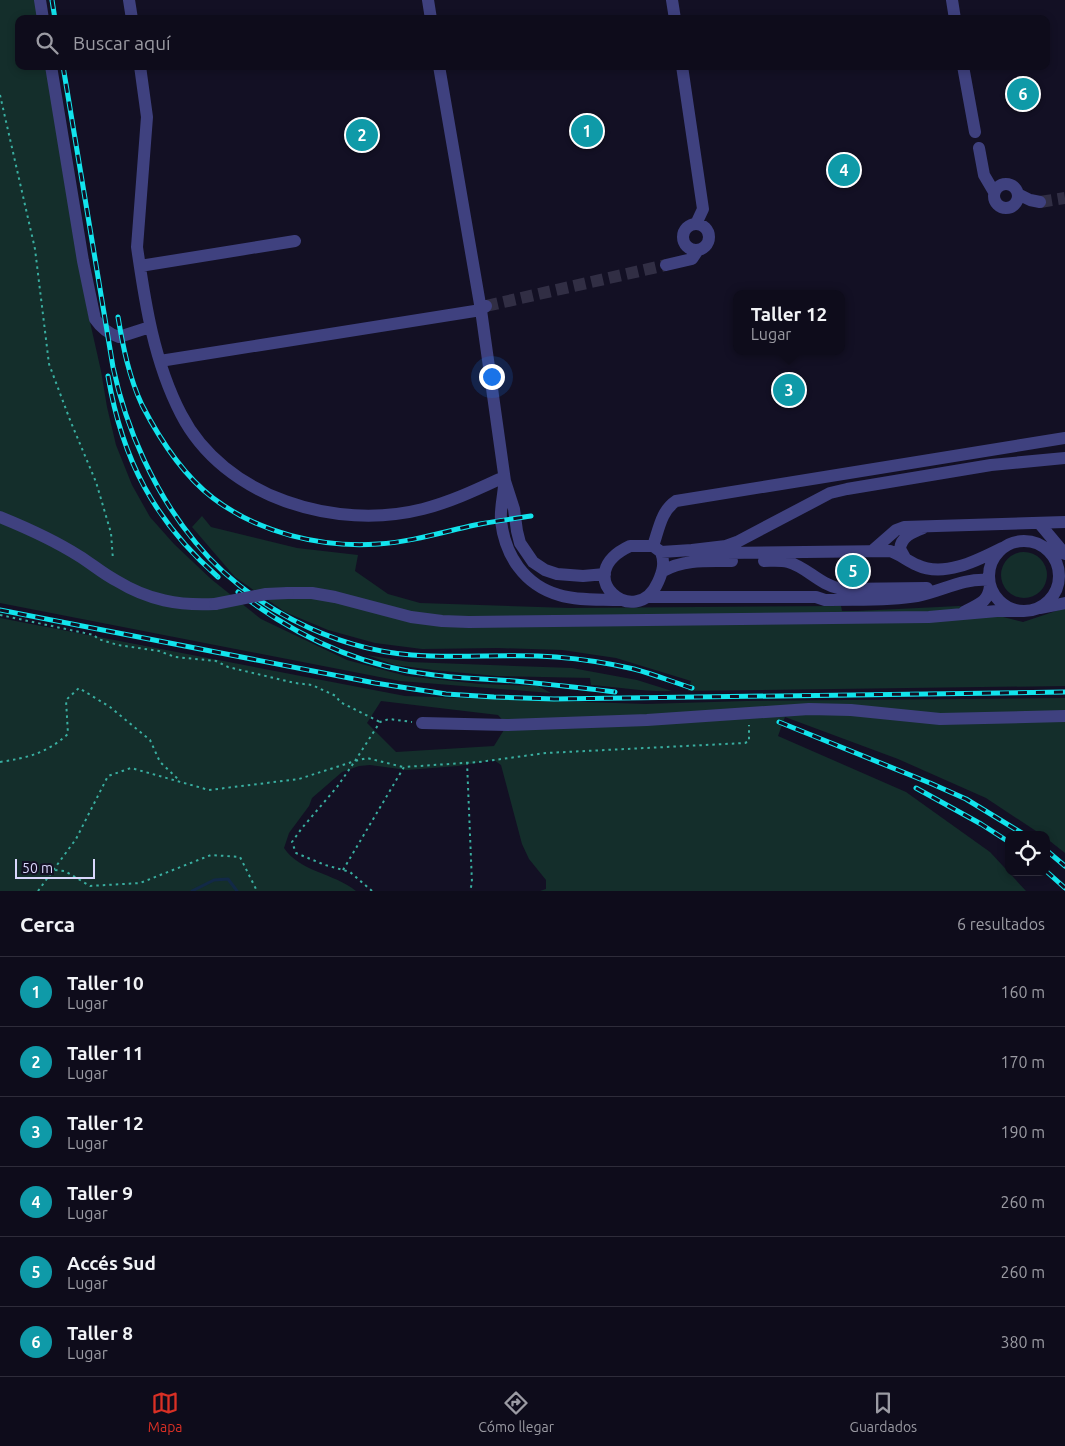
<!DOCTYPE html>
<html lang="es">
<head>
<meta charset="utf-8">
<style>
	:root { --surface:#0e0c1b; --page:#171524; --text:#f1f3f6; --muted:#9b9ba3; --line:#2e2c3a; --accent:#d93025 }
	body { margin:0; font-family:Ubuntu,sans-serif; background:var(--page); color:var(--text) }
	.controls { position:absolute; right:15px; bottom:15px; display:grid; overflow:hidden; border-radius:10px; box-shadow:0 2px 8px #0003 }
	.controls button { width:45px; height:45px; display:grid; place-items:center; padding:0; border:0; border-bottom:1px solid var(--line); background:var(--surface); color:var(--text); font:25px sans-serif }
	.scale { position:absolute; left:15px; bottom:12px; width:80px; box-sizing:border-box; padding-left:5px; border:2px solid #d9d7fc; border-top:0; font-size:14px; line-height:18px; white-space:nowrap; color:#d9d7fc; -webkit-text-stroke:4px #131024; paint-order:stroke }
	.you { position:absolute; left:491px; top:376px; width:18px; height:18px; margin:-12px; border:4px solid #fff; border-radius:50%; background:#1a73e8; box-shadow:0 0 0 8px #1a73e833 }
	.badge { display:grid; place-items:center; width:32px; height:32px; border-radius:50%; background:var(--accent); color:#fff; font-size:16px; font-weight:700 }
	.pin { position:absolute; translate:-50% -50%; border:2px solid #fff; box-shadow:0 1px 5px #0006 }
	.popup { position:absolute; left:733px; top:290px; width:112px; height:65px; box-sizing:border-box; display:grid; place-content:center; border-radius:10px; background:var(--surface); filter:drop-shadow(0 1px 4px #0005); font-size:16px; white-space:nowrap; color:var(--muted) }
	.popup b { font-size:19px; color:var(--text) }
	.popup::after { content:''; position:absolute; left:50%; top:100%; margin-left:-10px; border:10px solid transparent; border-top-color:var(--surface) }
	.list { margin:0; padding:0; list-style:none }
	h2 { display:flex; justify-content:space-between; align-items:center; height:65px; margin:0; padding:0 20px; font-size:21px }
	h2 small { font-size:16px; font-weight:400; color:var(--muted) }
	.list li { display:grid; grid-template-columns:32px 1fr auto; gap:15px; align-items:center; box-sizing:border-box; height:70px; padding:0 20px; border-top:1px solid var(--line) }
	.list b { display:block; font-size:19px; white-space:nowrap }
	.list p { margin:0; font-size:16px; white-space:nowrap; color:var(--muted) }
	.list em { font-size:16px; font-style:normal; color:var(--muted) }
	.icon { flex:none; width:28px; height:28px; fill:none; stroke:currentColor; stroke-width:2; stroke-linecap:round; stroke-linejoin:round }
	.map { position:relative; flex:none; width:1065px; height:891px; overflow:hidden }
	.search { position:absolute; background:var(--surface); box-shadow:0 2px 8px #0003; left:15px; right:15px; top:15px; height:55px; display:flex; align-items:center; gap:12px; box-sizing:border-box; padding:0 18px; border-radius:10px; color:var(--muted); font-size:19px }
	.sheet { height:485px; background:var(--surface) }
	nav { display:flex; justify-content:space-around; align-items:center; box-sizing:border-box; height:70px; border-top:1px solid var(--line); background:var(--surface); font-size:14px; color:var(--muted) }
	nav a { display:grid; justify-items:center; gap:2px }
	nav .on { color:var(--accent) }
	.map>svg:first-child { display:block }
	.green { fill:#142e2b; fill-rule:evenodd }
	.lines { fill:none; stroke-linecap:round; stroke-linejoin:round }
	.stream { stroke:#122947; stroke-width:3 }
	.minor-tunnel { stroke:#312e44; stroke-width:12; stroke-dasharray:12 6; stroke-linecap:butt }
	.path { stroke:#39aea0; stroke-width:2; stroke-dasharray:2.5 4; stroke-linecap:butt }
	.minor { stroke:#3f417f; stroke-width:12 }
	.rail-casing { stroke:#12e4ed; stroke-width:5 }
	.rail { stroke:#131024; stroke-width:3; stroke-dasharray:9; stroke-linecap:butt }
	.minor-bridge { stroke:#3f417f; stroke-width:12 }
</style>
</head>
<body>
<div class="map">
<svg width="1065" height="891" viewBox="0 0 1065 891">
	<rect width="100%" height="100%" fill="#131024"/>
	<!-- green -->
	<path class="green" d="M0,0H36L39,19H19V66H47L88,313L101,371L107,407L116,445L132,485L150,517L174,544L211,579L261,619L347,660L406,676L480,684L538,686L551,693L400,681L0,603Z
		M202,516L211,527L297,548L358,555L355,571L388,594L420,603L569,608L841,606L842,611H857L959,606L1023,622L1065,608V686L688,691L691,681L616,658L562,650L498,648L422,649L375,643L328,630L285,612L235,577L192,527Z
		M1001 575a23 23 0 1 1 46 0a23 23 0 1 1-46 0Z
		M0,618L405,696L646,704L746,701L1065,698V853L1046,838V835H1042L986,798L898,759L785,717L778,736L906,792L990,852L1026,891H540L546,889V880L529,859L522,844L501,765L494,760L458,766L407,770L370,765L359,766L342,772L312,798L309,806L289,833L284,848C300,872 334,873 356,891H0ZM381,701L498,715L507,725L494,746L396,752L367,723Z
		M367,655L409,662L572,668L637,680L672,691C645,692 618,687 591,685L590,678L496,676L433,670L395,665Z"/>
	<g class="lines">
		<!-- stream -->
		<path class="stream" d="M192,891L214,880L228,879L237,891"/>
		<!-- minor-tunnel -->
		<path class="minor-tunnel" d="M1040,202L1065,198
			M486,306L666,265"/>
		<!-- path -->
		<path class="path" d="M0,95L35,249L49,364L70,420L96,482L111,533L113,560
			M0,615L94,635L98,639L118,645L159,651L175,657L216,661L228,667L295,683L312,685L336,696L340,702L380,722
			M0,762C27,758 47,753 68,734L66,700L79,688L110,707L150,740L160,762L179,780
			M467,762L472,883L470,891
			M55,870L65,871L90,886L140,883L211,855L240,857L257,891
			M343,870L404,767L479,762L546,753L745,743L749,741V725
			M38,891L76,839L108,776L131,768L209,790L299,779L355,761L380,722L389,719L412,722
			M372,891L350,872L325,865L296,853L292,842L302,828L337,787L355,761L367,758L403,767"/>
		<!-- minor -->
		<path class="minor" d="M40,0L43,19
			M129,0L132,19
			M428,0L431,19
			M672,0L675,19
			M952,0L955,19
			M51,66L83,261L95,319C101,328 109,334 119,337L150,327
			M140,66L147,117L137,247C145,303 154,362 181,414C224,498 336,531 423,509C451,502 478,489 504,477
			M439,66L481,310L505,481L514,509L517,531L520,543L533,562L545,570L557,574L583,576L605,574
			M682,66L703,209L696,224
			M963,66L975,132
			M979,148L984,175L994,192
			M994 196a12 12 0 1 1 24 0a12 12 0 1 1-24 0Z
			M1018,194L1030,200L1040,202
			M683 237a13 13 0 1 1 26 0a13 13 0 1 1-26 0Z
			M666,265L692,259L698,250
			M140,266L295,241
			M160,361L481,310L486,306
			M504,486C503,498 500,509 501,521C505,555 524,585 559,595C578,601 600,599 620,600
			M0,517C27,528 54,540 79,556C92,564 103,574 117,581C148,600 179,606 215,604
			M1039,523L1065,554
			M989 576a35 35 0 1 1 70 0a35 35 0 1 1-70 0Z
			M630,546H653L661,552C665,563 663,571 658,582C636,632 568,575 630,546Z
			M653,546C659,529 661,511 676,501L1065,438
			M692,550L726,546L737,542L830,493L847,489L991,465L1065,458
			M872,551L896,530L904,527L1065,522
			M661,552L692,550L726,553L890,551C900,554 907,561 917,565C944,578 978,560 1002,548
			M905,558L900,549C901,537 912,532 923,528
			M764,561C772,561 780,560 788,562C807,567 818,584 841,589L927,588
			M663,571C684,559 708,561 732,561
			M288,593H312L335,597L411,617L442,621L469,622L929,617L997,611H1021
			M647,597H816L825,600C856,599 888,601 917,596C942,591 963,578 988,580
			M1041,608L1065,603
			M964,612C978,604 988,603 990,586
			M422,723L507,725L647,720L809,709L851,710L940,719L1065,716"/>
		<!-- rail casing -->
		<g class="rail-casing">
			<path id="rail" d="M52,0L55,19
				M63,66L113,367C126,429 155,494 196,543C247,605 332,649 412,655C460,659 508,653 556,657C582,659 608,663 634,669C653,674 673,682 692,688
				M118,317C123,347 129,377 142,405C159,438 183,475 213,498C259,533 321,548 378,544C411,542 443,532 475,525C494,521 513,519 531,516
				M108,376C122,459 154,521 218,577
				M238,592C295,636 362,667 434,675C464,679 495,679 525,682C555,685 585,688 615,692
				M0,610L375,683L446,694L494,697L554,699L1065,692
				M779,722L930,783L966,799L1025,835
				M916,788L981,824L1009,842
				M1046,850L1065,866
				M1046,871L1065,888"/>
		</g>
		<!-- rail -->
		<use href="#rail" class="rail"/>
		<!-- minor-bridge -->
		<path class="minor-bridge" d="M215,604L266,594L288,593"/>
	</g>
</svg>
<div class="controls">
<button><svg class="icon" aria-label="locate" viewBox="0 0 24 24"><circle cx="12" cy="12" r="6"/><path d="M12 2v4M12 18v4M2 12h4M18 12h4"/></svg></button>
</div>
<div class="scale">50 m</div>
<div class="you"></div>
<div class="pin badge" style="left:587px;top:131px;background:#0f9aa8">1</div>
<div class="pin badge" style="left:362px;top:135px;background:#0f9aa8">2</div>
<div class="pin badge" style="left:789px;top:390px;background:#0f9aa8">3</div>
<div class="popup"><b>Taller 12</b>Lugar</div>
<div class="pin badge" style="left:844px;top:170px;background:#0f9aa8">4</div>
<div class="pin badge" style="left:853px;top:571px;background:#0f9aa8">5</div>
<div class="pin badge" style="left:1023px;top:94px;background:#0f9aa8">6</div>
<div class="search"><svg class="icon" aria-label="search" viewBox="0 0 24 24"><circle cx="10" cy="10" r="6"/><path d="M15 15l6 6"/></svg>Buscar aquí</div>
</div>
<section class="sheet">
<h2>Cerca<small>6 resultados</small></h2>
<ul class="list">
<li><span class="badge" style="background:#0f9aa8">1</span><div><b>Taller 10</b><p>Lugar</p></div><em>160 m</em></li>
<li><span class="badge" style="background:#0f9aa8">2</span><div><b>Taller 11</b><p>Lugar</p></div><em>170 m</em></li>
<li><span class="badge" style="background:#0f9aa8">3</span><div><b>Taller 12</b><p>Lugar</p></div><em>190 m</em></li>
<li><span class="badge" style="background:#0f9aa8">4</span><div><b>Taller 9</b><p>Lugar</p></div><em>260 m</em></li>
<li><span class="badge" style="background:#0f9aa8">5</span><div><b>Accés Sud</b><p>Lugar</p></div><em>260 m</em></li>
<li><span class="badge" style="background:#0f9aa8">6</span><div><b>Taller 8</b><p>Lugar</p></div><em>380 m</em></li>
</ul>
</section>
<nav>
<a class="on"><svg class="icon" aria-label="map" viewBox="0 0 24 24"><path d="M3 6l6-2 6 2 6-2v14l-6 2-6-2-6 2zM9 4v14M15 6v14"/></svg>Mapa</a>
<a><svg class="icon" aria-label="directions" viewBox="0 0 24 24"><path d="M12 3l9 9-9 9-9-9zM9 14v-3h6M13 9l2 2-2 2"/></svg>Cómo llegar</a>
<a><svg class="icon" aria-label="saved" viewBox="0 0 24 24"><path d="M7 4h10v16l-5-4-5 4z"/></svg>Guardados</a>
</nav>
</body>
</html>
